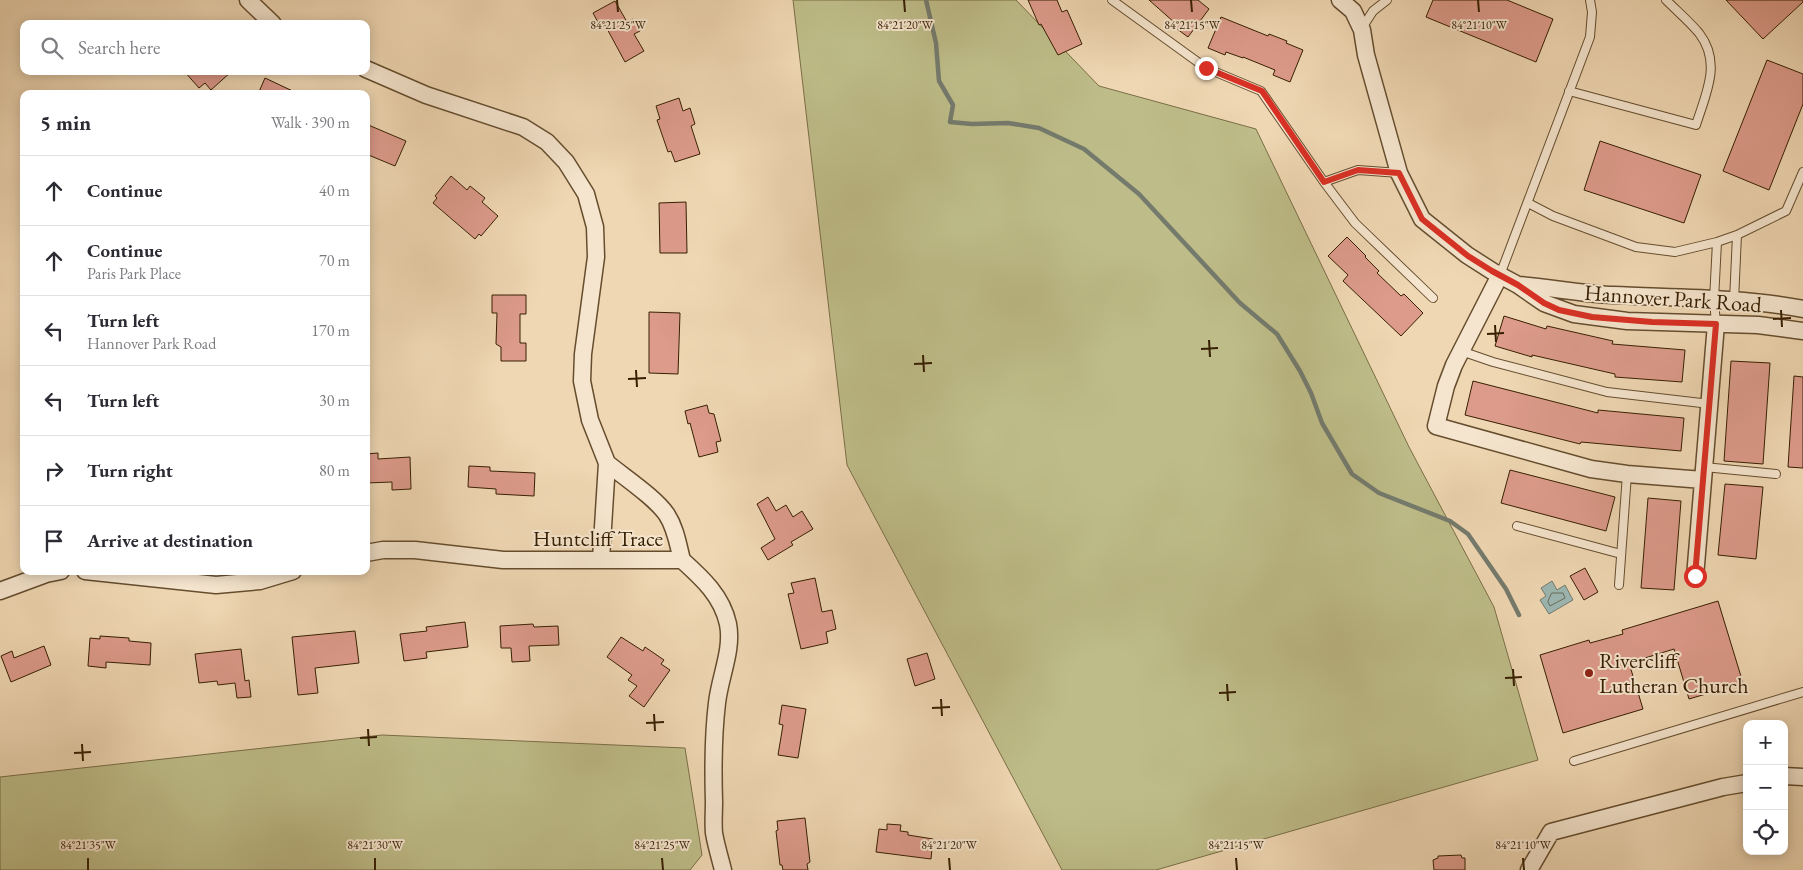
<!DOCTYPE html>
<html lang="en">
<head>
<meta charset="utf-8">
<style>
	:root { --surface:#fff; --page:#f7f7f7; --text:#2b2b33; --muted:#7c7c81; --line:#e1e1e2 }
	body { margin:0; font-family:"EB Garamond",serif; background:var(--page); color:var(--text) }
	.controls { position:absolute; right:15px; bottom:15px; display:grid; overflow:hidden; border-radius:10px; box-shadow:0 2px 12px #0003 }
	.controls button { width:45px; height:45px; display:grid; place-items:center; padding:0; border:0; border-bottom:1px solid var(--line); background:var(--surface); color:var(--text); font:25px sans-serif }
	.stop { position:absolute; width:15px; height:15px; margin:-11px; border:4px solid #d93025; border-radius:50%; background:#fff }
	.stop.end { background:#d93025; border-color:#fff; box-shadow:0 1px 5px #0008 }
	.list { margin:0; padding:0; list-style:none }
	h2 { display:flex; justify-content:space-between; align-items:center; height:65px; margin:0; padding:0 20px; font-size:21px }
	h2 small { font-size:16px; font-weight:400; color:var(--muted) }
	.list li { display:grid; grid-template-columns:32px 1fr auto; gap:15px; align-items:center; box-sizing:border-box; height:70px; padding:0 20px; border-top:1px solid var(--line) }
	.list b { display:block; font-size:19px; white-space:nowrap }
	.list p { margin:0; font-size:16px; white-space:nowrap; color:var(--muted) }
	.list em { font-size:16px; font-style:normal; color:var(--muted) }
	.icon { flex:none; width:28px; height:28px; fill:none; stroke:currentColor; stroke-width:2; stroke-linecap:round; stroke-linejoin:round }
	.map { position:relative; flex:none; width:1803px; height:870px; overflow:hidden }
	.search { position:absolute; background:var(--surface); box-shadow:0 2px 12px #0003; left:20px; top:20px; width:350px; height:55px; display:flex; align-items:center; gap:12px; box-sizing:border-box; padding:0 18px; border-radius:10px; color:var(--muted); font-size:19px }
	.panel { position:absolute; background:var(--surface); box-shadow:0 2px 12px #0003; left:20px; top:90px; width:350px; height:485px; border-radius:10px }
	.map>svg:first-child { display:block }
	.green { fill:#bebd89; stroke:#7a6e46 }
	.water { fill:#9cb8b4; stroke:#747b6d }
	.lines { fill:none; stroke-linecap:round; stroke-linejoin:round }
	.shore { stroke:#6a6c5b; stroke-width:1 }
	.stream { stroke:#747b6d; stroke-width:4.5 }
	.building { fill:#dd9b8b; stroke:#371f02 }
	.lane-casing { stroke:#654d2e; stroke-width:10 }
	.street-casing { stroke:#654d2e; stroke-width:19 }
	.lane { stroke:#f5e5ce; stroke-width:8 }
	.street { stroke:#f5e5ce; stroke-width:16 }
	.route { stroke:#d93025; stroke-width:6 }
	.ticks { fill:none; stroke:#371f02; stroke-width:2 }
	.poi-dot { fill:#8f2418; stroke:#f5e5ce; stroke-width:2 }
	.labels { text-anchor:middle; stroke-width:4; stroke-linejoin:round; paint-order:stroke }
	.street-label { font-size:22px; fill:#371f02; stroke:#f5e5ce }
	.poi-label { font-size:22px; fill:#371f02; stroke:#f5e5ce; text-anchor:start }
	.ticks-label { font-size:12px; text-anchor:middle; fill:#371f02; stroke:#f5e5ce; stroke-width:4; stroke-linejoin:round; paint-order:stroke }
</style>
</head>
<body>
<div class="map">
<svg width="1803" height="870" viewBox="0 0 1803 870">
	<rect width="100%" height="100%" fill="#efd7b3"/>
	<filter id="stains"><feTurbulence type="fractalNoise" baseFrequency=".004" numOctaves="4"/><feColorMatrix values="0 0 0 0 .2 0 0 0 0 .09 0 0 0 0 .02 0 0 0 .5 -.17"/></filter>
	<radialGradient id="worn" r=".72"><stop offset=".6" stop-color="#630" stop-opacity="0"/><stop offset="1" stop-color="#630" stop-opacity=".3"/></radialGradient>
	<!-- green -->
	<path class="green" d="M793,0H1016L1099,86L1256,129L1409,447L1494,607L1538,760L1156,870H1062L847,465Z
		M382,735L685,748L702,855L690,870H0V777Z"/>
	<!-- water -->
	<path class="water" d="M1552,581L1557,590L1565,585L1573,600L1549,614L1540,600L1546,596L1541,588Z"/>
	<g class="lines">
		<!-- shore -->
		<path class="shore" d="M1552,593H1563L1565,598L1550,606L1548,602Z"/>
		<!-- stream -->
		<path class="stream" d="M926,0L936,43L939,81L953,105L950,122L972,124L1008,123L1039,128L1084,149L1139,194L1240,303L1277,334L1300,371L1311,393L1322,423L1352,474L1379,493L1450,521L1468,534L1506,589L1519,615"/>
	</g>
	<!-- building -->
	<path class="building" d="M1028,0H1057L1062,12L1067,10L1082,44L1058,55L1041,24L1039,25Z
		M1149,0H1198L1209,9L1188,37L1173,26L1175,23Z
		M1433,0H1507L1553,19L1536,62L1426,17Z
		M1726,0H1803V2L1763,39Z
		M615,1L627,22L633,19L640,31L634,34L644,51L625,62L605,25L601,28L593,13Z
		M1221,17L1268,36L1269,34L1287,41L1286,43L1303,50L1290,82L1273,75L1275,70L1243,57V58L1226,52L1225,55L1208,48Z
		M1767,60L1803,74V104L1769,190L1723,171Z
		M184,71H232L211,90L205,83L199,88Z
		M265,78L299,94H258Z
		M679,98L683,111L690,108L695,124L691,126L700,154L675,162L671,151L668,152L657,120L660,119L656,106Z
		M366,124L406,141L395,166L366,154Z
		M1600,141L1701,175L1684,223L1584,190Z
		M451,176L467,190L470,186L485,198L482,202L498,216L481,236L479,234L475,239L433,203L437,198L435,196Z
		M686,202L687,253H660L659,203Z
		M1347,237L1366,256L1365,257L1379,271L1377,273L1401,296L1404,294L1423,313L1401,336L1343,281L1348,275L1328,256Z
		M492,295H526V314H520V343H526V361H501V347L496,344L497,313H492Z
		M649,312L680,313L678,374L649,373Z
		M1504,316L1546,329L1547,326L1613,341L1612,344L1685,350L1682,382L1615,377V374L1532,355V357L1495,346Z
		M1731,361L1770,363L1763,464L1724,461Z
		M1794,376L1803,377V468L1788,467Z
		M1473,381L1598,413V410L1684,418L1681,451L1581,442L1580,444L1465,415Z
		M707,405L709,413L714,414L721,441L716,442L718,452L699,457L690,423L688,424L685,411Z
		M378,453V459L410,457L411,489L392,490V482L366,483V454Z
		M469,466L490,467V471L535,473L534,496L496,494V489L468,487Z
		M1510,470L1615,497L1606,531L1501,503Z
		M1725,484L1763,487L1756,559L1718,555Z
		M768,497L776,511L786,505L793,517L802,511L813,529L791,542L793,545L768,560L761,548L775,539L757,504Z
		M1648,498L1681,501L1674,590L1641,588Z
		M1585,568L1598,592L1584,600L1570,576Z
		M815,578L822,612L832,610L836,629L826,632L828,643L801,649L788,594L794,593L791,583Z
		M1718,601L1743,683L1689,699L1674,649L1629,663L1643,709L1563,733L1540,655L1589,640L1590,643L1623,634L1622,630Z
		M465,622L468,647L426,652L427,658L404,661L400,634L427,631L426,627Z
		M533,624L534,627L558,626L559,645L529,646L530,661L512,662L511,648H501L500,626Z
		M355,631L359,663L315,668L318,693L298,695L292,637Z
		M100,636L129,638V641L151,643L150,665L106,662V668L88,666L90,638L100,639Z
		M621,637L643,651L645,647L664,660L661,664L670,670L644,707L629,696L637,686L628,680L632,675L607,657Z
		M44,646L51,665L11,682L1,656L12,651L14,658Z
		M241,649L245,681L249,680L251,697L237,698L235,683L218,685L217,681L199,683L195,654Z
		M927,653L935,679L915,686L907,659Z
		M782,705L806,709L798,758L778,755L783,725L779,724Z
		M805,818L810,862L807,864L808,870H783L782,865H780L776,831L778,830L777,821Z
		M887,824L901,825L900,831L908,832V835L933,839L931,859L876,852L879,829L887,830Z
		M1461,855L1462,858H1465V870H1434L1433,860L1438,858V856Z"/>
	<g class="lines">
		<!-- lane casing -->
		<g class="lane-casing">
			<path id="lane" d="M1112,0L1206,68L1261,91L1324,182L1358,170L1399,173
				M1362,28L1373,11L1387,0
				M1569,91L1696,125C1706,93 1722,63 1699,33C1689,21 1677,11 1666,0
				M1324,182L1355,223L1433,298
				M1528,203L1553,216L1636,247L1675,252L1717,242L1737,235L1786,211L1803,172
				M1500,275L1590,37L1592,12L1590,0
				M1734,301L1737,235
				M1716,324L1714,300L1717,242
				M1461,351L1493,362L1607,392L1710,404
				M1704,467L1776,474
				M1517,526L1621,554
				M1619,585L1627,474
				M1574,761L1803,692"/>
		</g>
		<!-- street casing -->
		<g class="street-casing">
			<path id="street" d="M248,0L273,24
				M1340,0L1353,11L1362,30L1366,55L1399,173L1422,219L1467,255L1492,271L1518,285L1544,303L1574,314L1627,321L1758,325L1803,331
				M366,69L426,95L523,127L547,142L566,162L586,194L595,227L596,257L583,354L582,381L590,420L607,463
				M1500,275L1454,365L1446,386L1436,426L1591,469L1627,474L1703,480
				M1518,285C1550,287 1581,294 1613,295C1676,298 1741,297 1803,309
				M366,553L383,550H415L503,560H682C702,578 722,596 728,624C733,650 720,676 717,703C713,736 713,769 714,802C714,812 713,823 714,833C716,845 720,858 723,870
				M601,559L607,463C624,477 656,498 667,515C676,529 678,545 682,560
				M85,571L216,585L260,581L293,571
				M1695,577L1716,324
				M0,591L46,574L61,571
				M1784,776L1803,777
				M1529,870L1551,832L1723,787L1747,783"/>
		</g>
		<!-- lane -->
		<use href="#lane" class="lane"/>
		<!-- street -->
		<use href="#street" class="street"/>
	</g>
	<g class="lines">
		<!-- route -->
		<path class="route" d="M1206,68L1262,91L1324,182L1358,170L1399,173L1422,219L1468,256L1492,271L1518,285L1544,303L1559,310L1592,317L1652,322L1716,324L1695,576"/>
	</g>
	<!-- ticks -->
	<path class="ticks" d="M617,0L618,12M904,0L905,12M1191,0L1192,12M1478,0L1479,12M1781,310L1782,327M1773,319L1791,318M1495,325L1496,342M1487,334L1504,333M1209,340L1210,357M1201,349L1218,348M923,355L924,372M914,364L932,363M636,370L637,387M628,379L646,378M1513,669L1514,686M1505,678L1522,677M1227,684L1228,701M1219,693L1236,692M941,699L942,716M932,708L950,707M654,714L655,731M646,723L664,722M368,729L369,746M360,738L377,737M82,744L83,761M74,753L91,752M88,858V870M375,858V870M662,858L663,870M949,858L950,870M1236,858L1237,870M1523,858L1524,870"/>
	<!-- markers -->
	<circle class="poi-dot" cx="1589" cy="673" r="5"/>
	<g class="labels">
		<!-- street labels -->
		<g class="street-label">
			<text transform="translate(1673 298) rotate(4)" y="8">Hannover Park Road</text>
			<text x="598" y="546">Huntcliff Trace</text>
		</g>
		<!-- poi labels -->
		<g class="poi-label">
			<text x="1599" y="668">Rivercliff<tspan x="1599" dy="25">Lutheran Church</tspan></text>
		</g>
	</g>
	<g class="ticks-label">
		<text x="618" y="29">84°21'25"W</text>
		<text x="905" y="29">84°21'20"W</text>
		<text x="1192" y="29">84°21'15"W</text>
		<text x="1479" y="29">84°21'10"W</text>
		<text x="88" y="849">84°21'35"W</text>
		<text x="375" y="849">84°21'30"W</text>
		<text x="662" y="849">84°21'25"W</text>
		<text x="949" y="849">84°21'20"W</text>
		<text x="1236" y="849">84°21'15"W</text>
		<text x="1523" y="849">84°21'10"W</text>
	</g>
	<rect width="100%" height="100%" filter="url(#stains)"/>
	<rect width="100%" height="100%" fill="url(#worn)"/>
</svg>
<div class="controls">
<button>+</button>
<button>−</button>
<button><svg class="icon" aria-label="locate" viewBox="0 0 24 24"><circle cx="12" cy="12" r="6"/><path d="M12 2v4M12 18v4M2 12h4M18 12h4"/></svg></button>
</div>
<div class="stop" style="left:1695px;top:576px"></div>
<div class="stop end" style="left:1206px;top:68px"></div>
<div class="search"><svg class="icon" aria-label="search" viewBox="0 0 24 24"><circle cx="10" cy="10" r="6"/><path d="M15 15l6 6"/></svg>Search here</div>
<section class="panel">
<h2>5 min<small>Walk · 390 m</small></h2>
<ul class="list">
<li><svg class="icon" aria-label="ahead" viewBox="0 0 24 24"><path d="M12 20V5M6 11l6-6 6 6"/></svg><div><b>Continue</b></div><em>40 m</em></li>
<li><svg class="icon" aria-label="ahead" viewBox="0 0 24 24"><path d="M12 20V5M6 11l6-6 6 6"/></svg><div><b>Continue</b><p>Paris Park Place</p></div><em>70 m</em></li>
<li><svg class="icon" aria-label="left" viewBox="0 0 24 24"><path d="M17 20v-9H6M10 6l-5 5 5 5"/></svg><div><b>Turn left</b><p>Hannover Park Road</p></div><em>170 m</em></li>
<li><svg class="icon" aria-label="left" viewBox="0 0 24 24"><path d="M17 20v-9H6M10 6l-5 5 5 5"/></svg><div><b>Turn left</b></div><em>30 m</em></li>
<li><svg class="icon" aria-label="right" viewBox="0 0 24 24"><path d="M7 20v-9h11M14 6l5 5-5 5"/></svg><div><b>Turn right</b></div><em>80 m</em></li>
<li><svg class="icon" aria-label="arrive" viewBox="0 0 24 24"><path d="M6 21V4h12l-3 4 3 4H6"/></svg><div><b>Arrive at destination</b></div></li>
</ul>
</section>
</div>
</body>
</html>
